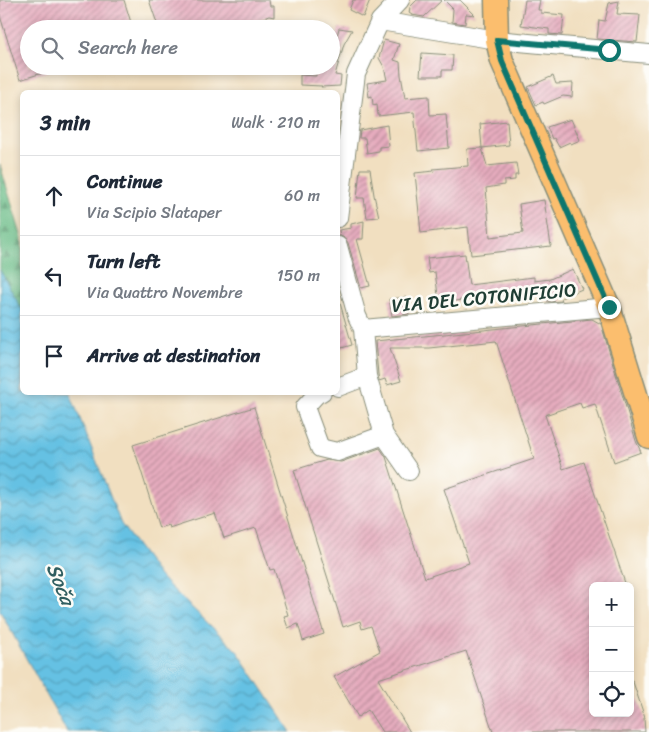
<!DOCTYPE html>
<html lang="en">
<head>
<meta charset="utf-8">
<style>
	:root { --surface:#fff; --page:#f2f2f3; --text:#1f2937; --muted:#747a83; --line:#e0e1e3 }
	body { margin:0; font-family:Sriracha,sans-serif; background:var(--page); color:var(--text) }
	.controls { position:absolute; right:15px; bottom:15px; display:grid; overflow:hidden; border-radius:8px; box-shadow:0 2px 8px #0003 }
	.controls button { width:45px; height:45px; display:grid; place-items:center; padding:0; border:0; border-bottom:1px solid var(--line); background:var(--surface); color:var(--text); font:25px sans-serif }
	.stop { position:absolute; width:15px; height:15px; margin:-11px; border:4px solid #0f766e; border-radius:50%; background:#fff }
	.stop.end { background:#0f766e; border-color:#fff; box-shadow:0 1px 5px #0008 }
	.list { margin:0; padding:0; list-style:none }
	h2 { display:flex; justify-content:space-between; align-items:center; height:65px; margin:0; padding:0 20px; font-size:21px }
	h2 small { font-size:16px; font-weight:400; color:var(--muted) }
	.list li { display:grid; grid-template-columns:32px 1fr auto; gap:15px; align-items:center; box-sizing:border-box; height:80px; padding:0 20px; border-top:1px solid var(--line) }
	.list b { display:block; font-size:19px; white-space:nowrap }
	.list p { margin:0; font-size:16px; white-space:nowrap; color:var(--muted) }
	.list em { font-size:16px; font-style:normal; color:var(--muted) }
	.icon { flex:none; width:28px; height:28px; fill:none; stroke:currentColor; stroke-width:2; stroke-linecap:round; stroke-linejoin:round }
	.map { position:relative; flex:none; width:649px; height:732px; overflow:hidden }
	.search { position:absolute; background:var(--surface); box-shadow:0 2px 8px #0003; left:20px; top:20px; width:320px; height:55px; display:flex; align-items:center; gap:12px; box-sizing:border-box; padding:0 18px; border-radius:28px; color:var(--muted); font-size:19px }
	.panel { position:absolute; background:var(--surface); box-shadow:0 2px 8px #0003; left:20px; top:90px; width:320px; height:305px; border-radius:8px }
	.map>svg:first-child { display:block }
	.forest { fill:url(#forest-firs); stroke:#467d5e }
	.water { fill:url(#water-waves); stroke:#427f8c }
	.building { fill:url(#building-hatch) }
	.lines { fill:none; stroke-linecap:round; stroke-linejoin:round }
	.minor-casing { stroke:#888e7a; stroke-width:20 }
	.major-casing { stroke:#888e7a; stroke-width:25 }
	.minor { stroke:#fff; stroke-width:18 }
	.major { stroke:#fbbe6e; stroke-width:22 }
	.route { stroke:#0f766e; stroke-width:6 }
	.labels { text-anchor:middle; stroke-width:5; stroke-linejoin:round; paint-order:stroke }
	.street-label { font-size:19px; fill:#1f3d34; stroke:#fdfcf7 }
	.water-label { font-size:20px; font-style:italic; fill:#305e60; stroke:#fdfcf7 }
</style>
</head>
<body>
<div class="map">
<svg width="649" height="732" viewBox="0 0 649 732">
	<defs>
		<pattern id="forest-firs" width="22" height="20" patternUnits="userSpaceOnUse" patternTransform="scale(1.25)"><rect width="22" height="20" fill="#6cbd89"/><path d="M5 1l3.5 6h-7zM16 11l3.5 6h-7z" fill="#589b71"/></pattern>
		<pattern id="water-waves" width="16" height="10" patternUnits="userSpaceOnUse" patternTransform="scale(1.25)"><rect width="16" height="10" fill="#65c1e3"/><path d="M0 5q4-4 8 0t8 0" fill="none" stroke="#539eb9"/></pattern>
		<pattern id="building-hatch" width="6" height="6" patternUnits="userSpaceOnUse" patternTransform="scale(1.25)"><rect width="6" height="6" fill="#e6acbe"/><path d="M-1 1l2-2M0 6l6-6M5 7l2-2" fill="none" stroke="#ba8d9b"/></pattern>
	</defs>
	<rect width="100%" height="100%" fill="#fdfcf7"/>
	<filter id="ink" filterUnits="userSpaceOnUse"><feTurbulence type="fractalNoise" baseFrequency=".02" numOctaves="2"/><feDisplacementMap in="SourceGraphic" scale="10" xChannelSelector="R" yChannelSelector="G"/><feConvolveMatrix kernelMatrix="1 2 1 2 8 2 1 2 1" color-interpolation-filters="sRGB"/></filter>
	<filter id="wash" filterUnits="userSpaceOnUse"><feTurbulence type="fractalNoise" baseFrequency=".0096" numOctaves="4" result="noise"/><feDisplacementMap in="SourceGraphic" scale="20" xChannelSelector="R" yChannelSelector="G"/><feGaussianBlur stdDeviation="1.12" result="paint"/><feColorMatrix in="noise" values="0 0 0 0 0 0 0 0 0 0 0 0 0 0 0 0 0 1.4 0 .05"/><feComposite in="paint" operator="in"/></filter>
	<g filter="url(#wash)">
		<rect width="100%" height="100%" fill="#f1dfc0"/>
		<!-- forest -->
		<path class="forest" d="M0,165L22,238V310L0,270Z"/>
		<!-- water -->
		<path class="water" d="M0,270L22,310V392L70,393L121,524L159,576L238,652L291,732H67L0,611Z"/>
		<g id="blocks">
			<!-- building -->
			<path class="building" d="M0,0H124L133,29H29V66H57L58,68L20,80L0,16Z
				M149,0H269L270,6H274V17L269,16L231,29H159Z
				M353,0H370L363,17L349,10Z
				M417,0H442L424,17L412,15L409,13L410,7Z
				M444,0H460L475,15L466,14L465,24L452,22L453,9Z
				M525,0H540L538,10H541V13L564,15L562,35L549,34V29L521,25Z
				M619,1L617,14L640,15L637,42L597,39L599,20L605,21L609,3Z
				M339,28L352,30L344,44L335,75L341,76L340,86L321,87L322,86L300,85V75L316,76V66H331V39L336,40Z
				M384,40L399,44L394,60L400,62L401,75L405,98L429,96L430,115L446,114L449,148L418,151L414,112L378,116L377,104L373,105L372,96L369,97L367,83L387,80L384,67L379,58Z
				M422,53L453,55L452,70H442V76H420Z
				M553,76L556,84L573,83L572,97L563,96L544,104L543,102L536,105L528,87Z
				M571,119L580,140L571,144L570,142L559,147L554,138L552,139L547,127Z
				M507,121L509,145L482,148L480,124Z
				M387,125L389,146L379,147V151L367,153L365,138H359L360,130Z
				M482,148L487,166L516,163L518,175H515V180L504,181V185L486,188L490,237L523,233L519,204L544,200L551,246L471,255L468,227L421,233L415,173L434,171L433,169L468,166L467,149Z
				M360,169H370L374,195L379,217L367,218L364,198H357Z
				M364,221L363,239H357L370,286L361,288L348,243L345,238L340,236L339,230L351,228V224Z
				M465,254L469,285L534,277V281L550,279L573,269L582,289L561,298L562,301L548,302L547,289L439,303L435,272L429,273L427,258Z
				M407,297L409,314L392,316L389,299Z
				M340,303L352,345L338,349V304Z
				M592,319L601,324L636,441L641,452L614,462L595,404L582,408L580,403L545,415L563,469L584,462L626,586H593V713H630V679H632L645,718H644L645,732H493L466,651L378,679L410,732H382L368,710L358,717L334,677L380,651L371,626L362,629L360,621L343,627L294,470L327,460L341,462L380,448L386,457L425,578L469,563L444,489L534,459L496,341L429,348H390L401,381L387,385L385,379L379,381L378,374L375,341Z
				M254,407L324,634L303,641L298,624L288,628L284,616L288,615L274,569L270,570L256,528L224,538L215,513L169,528L168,525L159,528L133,445Z"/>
		</g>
	</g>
	<g filter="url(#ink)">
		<use href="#blocks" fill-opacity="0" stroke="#888e7a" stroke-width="1"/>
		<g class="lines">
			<!-- minor casing -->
			<g class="minor-casing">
				<path id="minor" d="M380,21L497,40L649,54
					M338,218L356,74L380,21L400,0
					M338,246L357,316L363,329L367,376L384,435L409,471
					M363,329L609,307
					M338,387L367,376
					M322,392L317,394L305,407L320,448L337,452L384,435"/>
			</g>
			<!-- major casing -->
			<g class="major-casing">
				<path id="major" d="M496,0L497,40L502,61L609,307L649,437"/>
			</g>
			<!-- minor -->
			<use href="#minor" class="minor"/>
			<!-- major -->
			<use href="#major" class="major"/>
		</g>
	</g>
	<g class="lines" filter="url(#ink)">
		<!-- route -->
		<path class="route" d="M609,50L497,40L502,61L609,307"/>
	</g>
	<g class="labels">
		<!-- street labels -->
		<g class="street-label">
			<text transform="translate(484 297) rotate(-5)" y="7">VIA DEL COTONIFICIO</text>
		</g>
		<!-- water labels -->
		<g class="water-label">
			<text transform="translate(61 584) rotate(68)" y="7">Soča</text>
		</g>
	</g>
</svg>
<div class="controls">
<button>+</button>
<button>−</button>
<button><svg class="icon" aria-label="locate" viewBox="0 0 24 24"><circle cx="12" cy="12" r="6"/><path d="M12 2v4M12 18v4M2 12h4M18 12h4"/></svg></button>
</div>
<div class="stop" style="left:609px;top:50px"></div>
<div class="stop end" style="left:609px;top:307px"></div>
<div class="search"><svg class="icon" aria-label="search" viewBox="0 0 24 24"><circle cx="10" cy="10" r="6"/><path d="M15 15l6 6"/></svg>Search here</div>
<section class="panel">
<h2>3 min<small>Walk · 210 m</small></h2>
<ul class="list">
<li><svg class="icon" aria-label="ahead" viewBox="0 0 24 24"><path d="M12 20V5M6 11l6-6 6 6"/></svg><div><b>Continue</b><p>Via Scipio Slataper</p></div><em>60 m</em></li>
<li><svg class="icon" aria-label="left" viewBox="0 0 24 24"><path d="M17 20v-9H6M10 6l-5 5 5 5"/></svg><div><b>Turn left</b><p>Via Quattro Novembre</p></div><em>150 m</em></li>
<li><svg class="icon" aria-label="arrive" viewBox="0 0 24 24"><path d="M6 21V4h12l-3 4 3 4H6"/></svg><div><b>Arrive at destination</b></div></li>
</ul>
</section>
</div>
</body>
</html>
